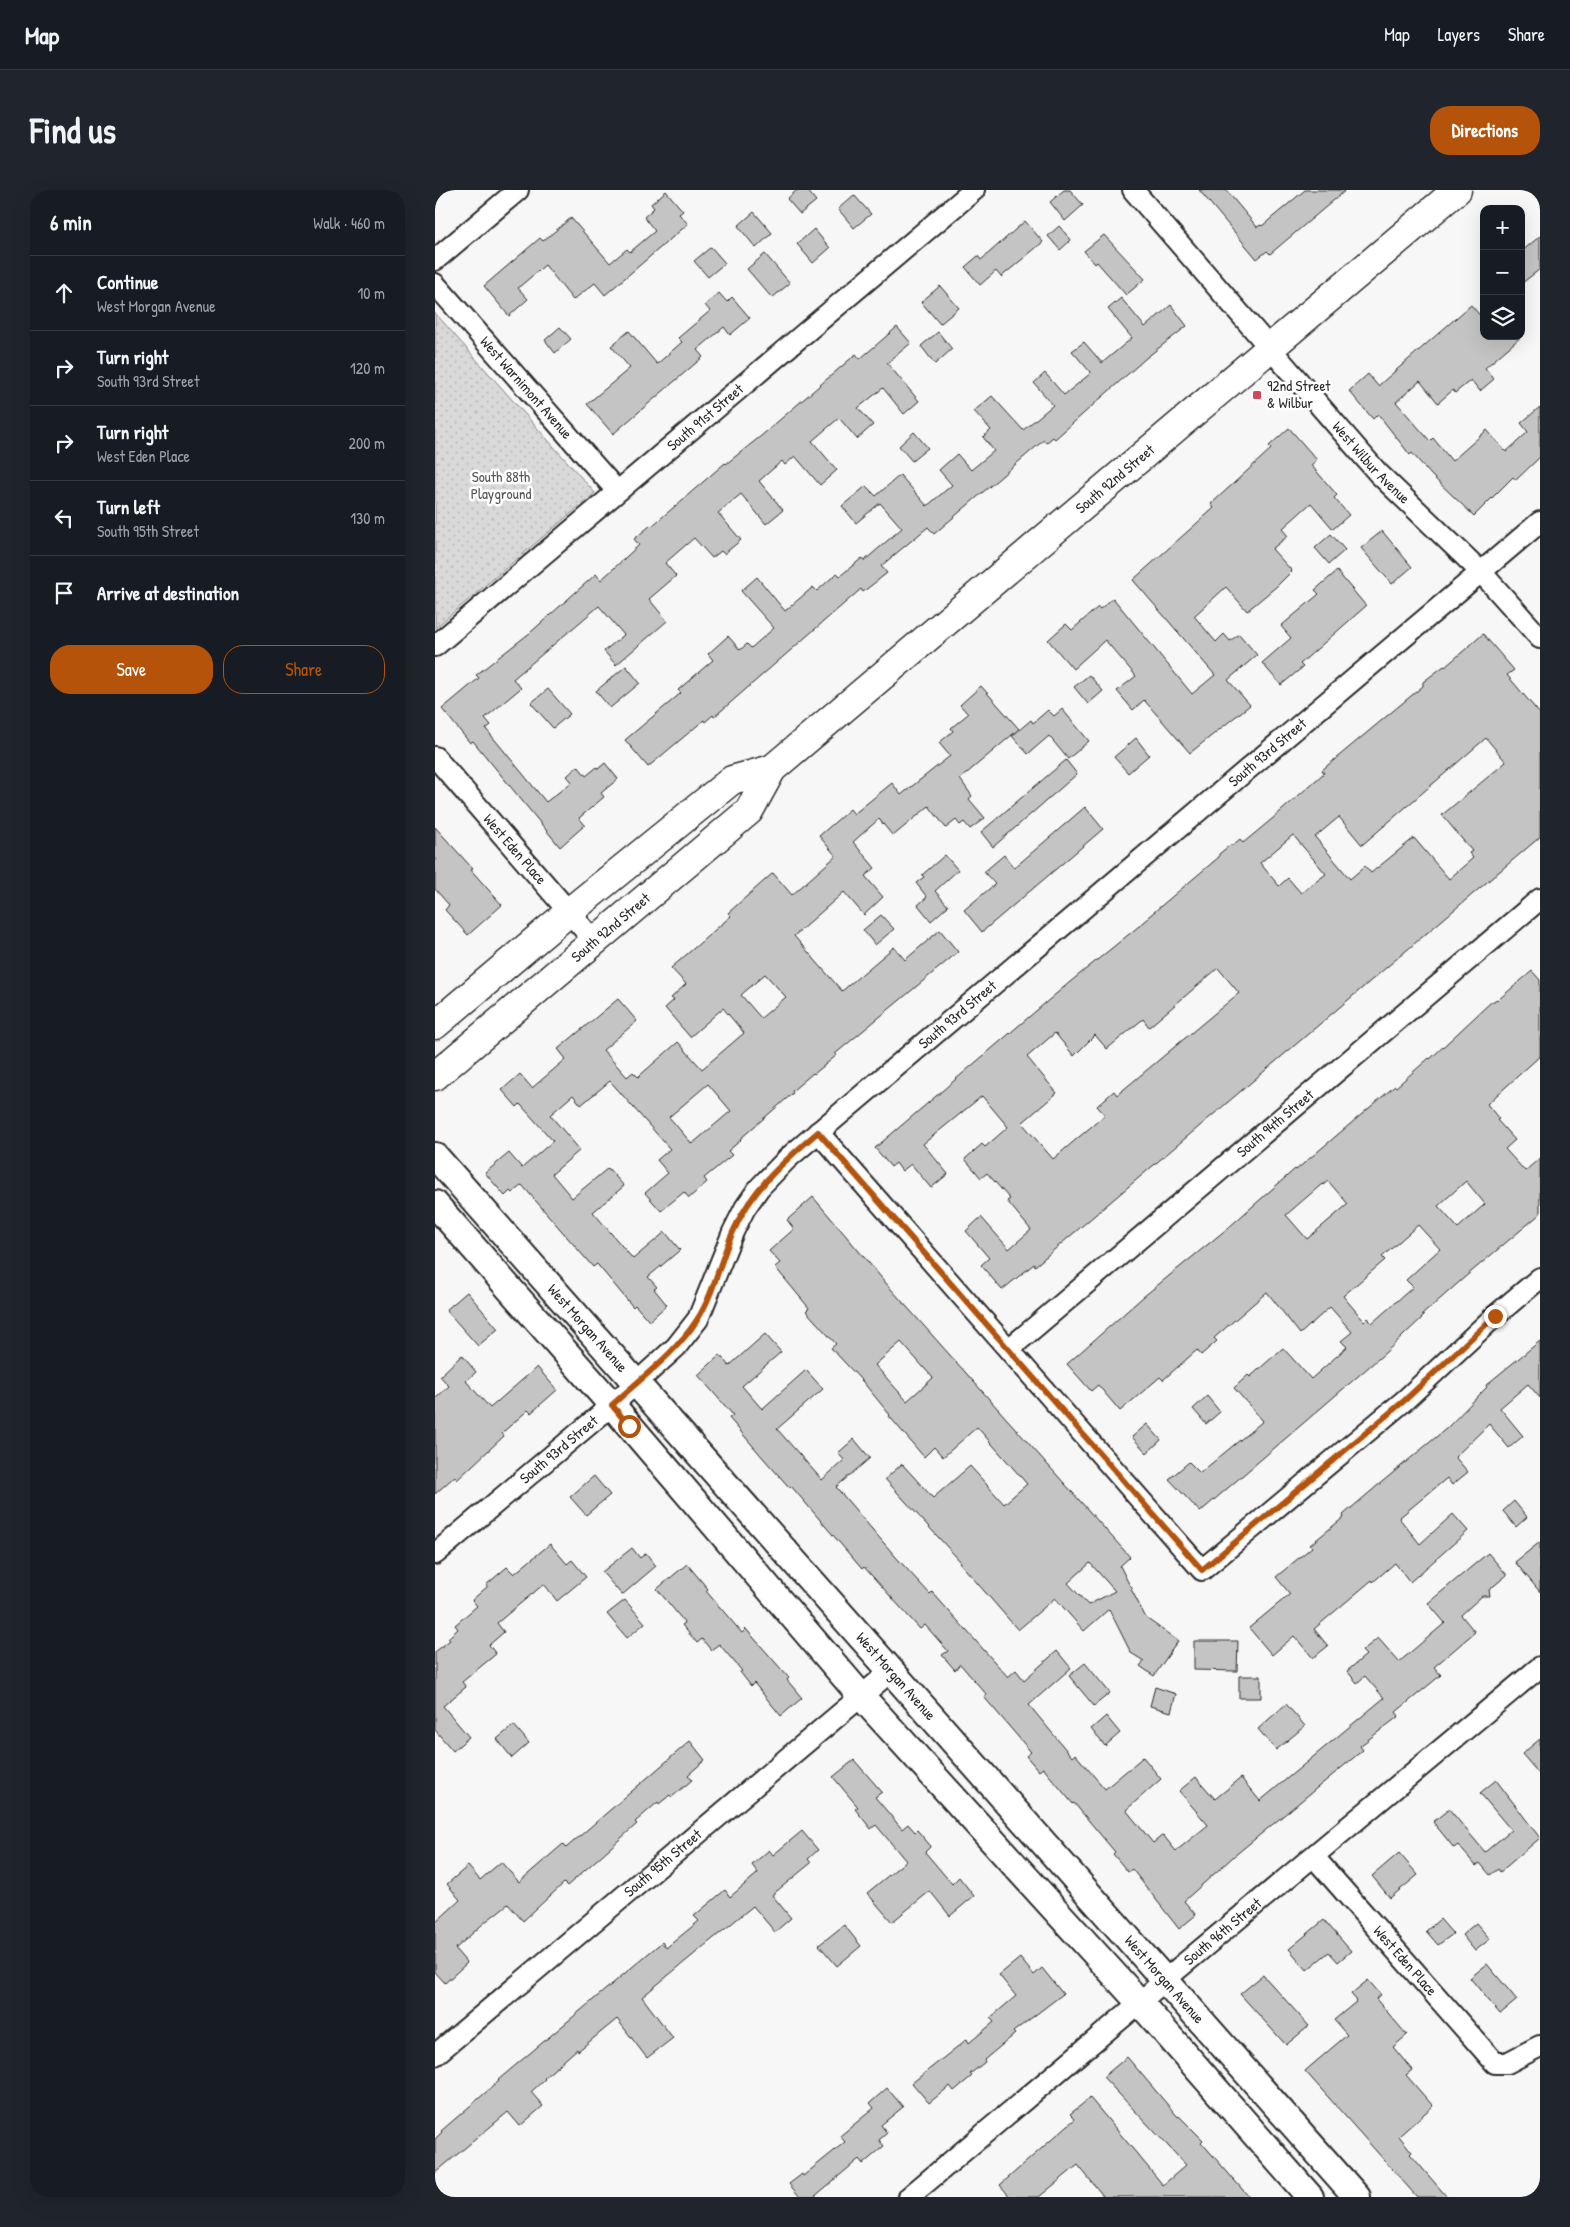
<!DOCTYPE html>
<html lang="en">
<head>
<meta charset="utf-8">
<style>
	:root { --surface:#171b24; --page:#20242c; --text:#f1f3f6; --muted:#9ea1a6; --line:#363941; --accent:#b45309 }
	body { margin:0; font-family:"Patrick Hand",sans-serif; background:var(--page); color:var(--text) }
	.controls { position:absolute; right:15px; top:15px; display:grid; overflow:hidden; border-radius:10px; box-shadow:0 5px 20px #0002 }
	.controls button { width:45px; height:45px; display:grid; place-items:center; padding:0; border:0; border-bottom:1px solid var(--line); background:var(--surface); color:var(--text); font:25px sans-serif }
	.stop { position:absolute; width:15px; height:15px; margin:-11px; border:4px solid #b45309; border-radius:50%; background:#fff }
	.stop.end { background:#b45309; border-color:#fff; box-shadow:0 1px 5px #0008 }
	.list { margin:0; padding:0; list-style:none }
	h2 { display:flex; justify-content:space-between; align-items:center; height:65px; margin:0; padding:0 20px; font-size:21px }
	h2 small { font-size:16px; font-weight:400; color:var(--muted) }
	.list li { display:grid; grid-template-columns:32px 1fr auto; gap:15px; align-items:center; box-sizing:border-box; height:75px; padding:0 20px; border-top:1px solid var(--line) }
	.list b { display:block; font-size:19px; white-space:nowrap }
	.list p { margin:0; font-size:16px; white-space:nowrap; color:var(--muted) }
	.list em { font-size:16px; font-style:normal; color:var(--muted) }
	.actions { display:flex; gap:10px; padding:15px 20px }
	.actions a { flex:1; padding:11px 0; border:1px solid var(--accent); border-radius:20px; text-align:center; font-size:18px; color:var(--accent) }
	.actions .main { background:var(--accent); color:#fff }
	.icon { flex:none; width:28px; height:28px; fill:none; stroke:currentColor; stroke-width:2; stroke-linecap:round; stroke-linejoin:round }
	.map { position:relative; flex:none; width:1105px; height:2007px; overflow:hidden; border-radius:20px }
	header { display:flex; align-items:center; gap:30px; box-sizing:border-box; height:70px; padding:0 25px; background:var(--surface); border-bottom:1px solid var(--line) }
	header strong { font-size:24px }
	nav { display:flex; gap:28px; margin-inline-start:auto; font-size:18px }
	.intro { display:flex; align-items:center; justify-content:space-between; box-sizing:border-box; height:120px; padding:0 30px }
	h1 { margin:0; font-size:35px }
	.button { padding:12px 22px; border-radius:20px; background:var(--accent); color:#fff; font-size:18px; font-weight:700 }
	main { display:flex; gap:30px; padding:0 30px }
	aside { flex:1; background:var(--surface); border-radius:20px; box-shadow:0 5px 20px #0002 }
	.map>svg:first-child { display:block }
	.park { fill:url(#park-dots); stroke:#828282 }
	.building { fill:#c4c4c4; stroke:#2b2b2b; fill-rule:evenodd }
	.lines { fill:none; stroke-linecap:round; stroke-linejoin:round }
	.minor-casing { stroke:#2b2b2b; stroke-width:24 }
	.tertiary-casing { stroke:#2b2b2b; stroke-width:30 }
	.secondary-casing { stroke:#2b2b2b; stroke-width:31 }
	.minor { stroke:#fff; stroke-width:20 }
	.tertiary { stroke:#fff; stroke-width:26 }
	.secondary { stroke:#fff; stroke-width:28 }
	.route { stroke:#b45309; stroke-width:6 }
	.poi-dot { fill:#d1495b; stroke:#fff; stroke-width:2 }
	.labels { text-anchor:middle; stroke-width:5; stroke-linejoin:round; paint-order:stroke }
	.poi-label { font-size:15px; fill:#2b2b2b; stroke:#fff; text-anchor:start }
	.street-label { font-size:15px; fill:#2b2b2b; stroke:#fff }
	.park-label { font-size:15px; fill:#565656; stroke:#fff }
</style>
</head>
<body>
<header>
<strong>Map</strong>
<nav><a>Map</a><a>Layers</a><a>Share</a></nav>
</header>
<div class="intro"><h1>Find us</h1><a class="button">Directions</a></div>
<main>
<aside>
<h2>6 min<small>Walk · 460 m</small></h2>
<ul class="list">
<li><svg class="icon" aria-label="ahead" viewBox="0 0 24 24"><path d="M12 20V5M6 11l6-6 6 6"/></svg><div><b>Continue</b><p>West Morgan Avenue</p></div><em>10 m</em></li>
<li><svg class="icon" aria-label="right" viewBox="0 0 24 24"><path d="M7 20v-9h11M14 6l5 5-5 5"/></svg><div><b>Turn right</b><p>South 93rd Street</p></div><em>120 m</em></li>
<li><svg class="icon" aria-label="right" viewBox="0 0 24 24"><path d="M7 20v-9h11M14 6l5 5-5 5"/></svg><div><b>Turn right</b><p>West Eden Place</p></div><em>200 m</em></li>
<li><svg class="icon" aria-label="left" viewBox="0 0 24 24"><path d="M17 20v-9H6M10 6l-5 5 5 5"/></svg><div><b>Turn left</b><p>South 95th Street</p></div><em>130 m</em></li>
<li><svg class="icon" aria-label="arrive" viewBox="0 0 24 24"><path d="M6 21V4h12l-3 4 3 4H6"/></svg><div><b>Arrive at destination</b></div></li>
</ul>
<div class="actions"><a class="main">Save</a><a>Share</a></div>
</aside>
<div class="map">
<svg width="1105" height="2007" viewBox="0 0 1105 2007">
	<defs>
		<pattern id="park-dots" width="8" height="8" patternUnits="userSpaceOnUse" patternTransform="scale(1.25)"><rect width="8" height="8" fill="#d9d9d9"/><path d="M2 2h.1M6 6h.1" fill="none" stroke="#bababa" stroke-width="1.8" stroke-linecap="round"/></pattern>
	</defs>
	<rect width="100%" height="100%" fill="#f7f7f7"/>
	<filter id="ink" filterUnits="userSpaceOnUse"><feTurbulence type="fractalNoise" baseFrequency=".02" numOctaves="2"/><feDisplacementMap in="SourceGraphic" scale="10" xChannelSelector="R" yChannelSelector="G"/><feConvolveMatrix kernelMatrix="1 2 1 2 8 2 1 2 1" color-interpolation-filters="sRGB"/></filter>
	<g filter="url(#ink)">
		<!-- park -->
		<path class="park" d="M0,123L160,303L0,438Z"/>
		<!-- building -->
		<path class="building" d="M362,0H372L381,11L365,24L352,9Z
			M629,0H635L648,15L630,31L615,12Z
			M764,0H791L822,37L826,35L827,36L870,0H911L835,64L832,61L822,69Z
			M231,1L248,21L244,24L253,34L170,105L160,93L138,110L110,75L83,98L93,109L74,126L49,96L105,48L108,51L136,28L175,73L192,59L195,62L220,41L209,27L219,18L216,14Z
			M419,5L436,24L419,38L403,19Z
			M319,22L337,43L321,58L303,36Z
			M590,31L608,52L566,87L561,81L545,95L530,77L543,66L546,70Z
			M624,36L636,50L625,60L613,46Z
			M379,39L395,58L378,73L362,54Z
			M669,45L710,89L691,105L662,72L660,74L649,61Z
			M1105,46V79L1086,94V62Z
			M276,57L290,73L273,87L259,71Z
			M330,64L355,93L337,108L312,79Z
			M505,96L524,118L505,134L486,112Z
			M284,103L292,112L297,107L315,128L295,145L289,137L262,160L268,167L178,244L152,214L195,178L176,156L194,141L222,174L247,152L243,148L275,121L270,115Z
			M686,108L710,137L736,115L752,136L711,168L620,249L618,247L611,253L609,250L499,344L493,337L446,376L452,383L428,402L426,399L279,527L278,525L270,532L269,530L213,577L190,550L246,503L243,500L278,470L273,464L293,446L305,460L312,454L316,458L339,438L306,401L322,387L350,421L378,397L382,401L402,383L405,386L427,368L429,371L467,338L445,313L421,333L407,316L431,296L441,306L465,285L492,316L517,295L504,280L522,264L536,280L559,261L548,247L556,240L539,221L557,206L588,240L618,215L599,193L610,183L629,205L656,183L637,161L649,152L667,173L697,148L673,119Z
			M1036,115L1049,130V146H1087L1050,178L1059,189L1045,201L1036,190L1020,203L1018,200L1003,213L985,191L961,212L995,251L998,248L1017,271L1052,240L1071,262L1093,242L1086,233L1105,217V267L1081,290L1078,287L1039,326L997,286L977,263L975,265L943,224L938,229L914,201L933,184L943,196Z
			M125,137L136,149L120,163L110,150Z
			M462,137L476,153L452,173L484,211L469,224L448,198L423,218L438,235L422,249L404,228L377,251L402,280L385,295L360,266L350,275L347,271L324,291L348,320L331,334L306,304L283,323L306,350L289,364L286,361L277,368L259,348L230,373L241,386L214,409L232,431L181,475L169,461L189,445L164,416L78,489L86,498L50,528L56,535L51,539L111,612L137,592L132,586L143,576L151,586L162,577L163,579L170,573L183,589L166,603L169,607L144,628L150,635L125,657L38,551L35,553L7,519L44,488L41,485L96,442L161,384L166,390L190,368L204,355L199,349L216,335L217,336L290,273L291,274L326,246L421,164L425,169Z
			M503,142L517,159L500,174L486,156Z
			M854,238L882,270L876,275L902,305L899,308L914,325L898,339L876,313L847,339L853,346L837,359L857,381L842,396L812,421L791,397L759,426L781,452L789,444L795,451L804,444L822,465L793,490L815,515L755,563L709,510L698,520L682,501L701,486L670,450L638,479L613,450L631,434L637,440L663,417L665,419L678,408L757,504L780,485L698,390L779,318L776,314L836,259L834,256Z
			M479,242L493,258L477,271L464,256Z
			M947,341L977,377L957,394L926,358Z
			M896,344L910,360L894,374L880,358Z
			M902,381L931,416L865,474L868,477L846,495L827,473L856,448L846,436L884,404L880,400Z
			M1048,444L1079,480L1072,485L1105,524V647L600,1076L599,1074L567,1100L546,1075L554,1068L531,1041L546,1027L574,1059L596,1040L572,1011L575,1009L552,983L546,988L530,969L547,954L550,957L573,937L547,906L488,954L513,984L496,998L476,974L467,981L461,973L456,977L440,958L635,792L714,728L713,727L784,667V664L795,655H798L805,649L808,653L837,629L889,583L887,580L988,496V492L1009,476L1010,477ZM1051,548L1071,572L1007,625L1037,661L1034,663L1038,668L1014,689L979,648L936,683L930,676L915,689L880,647L904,627L927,655ZM858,645L891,684L866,703L853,688L844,696L825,673ZM783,778L804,803L682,905L679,901L662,916L670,925L618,969L587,933L622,903L592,867L620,843L639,866L660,845L672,859L708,829L714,837Z
			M191,476L205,493L175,518L161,501Z
			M654,485L668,501L653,514L639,497Z
			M546,496L584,539L525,589L537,606L534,609L550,628L535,639L529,632L525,635L521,630L511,638L494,616L458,646L444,629L418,652L440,678L430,686L448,707L429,725L409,702L359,746L407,801L459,757L470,770L505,740L523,762L400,864L402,865L379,884L378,883L357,901L358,903L305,949L306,950L293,961L297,965L269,988L272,992L254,1008L249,1002L226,1021L210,1003L233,983L222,970L235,959L175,891L146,915L138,905L115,925L145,960L117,984L137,1008L173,978L189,996L158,1022L198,1069L230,1042L245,1060L213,1087L222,1097L219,1099L232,1115L214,1131L200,1115L198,1117L162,1074L158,1077L87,995L77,1003L75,1001L70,1006L50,983L74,963L87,978L118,951L85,914L82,917L67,900L85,884L97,898L131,869L123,859L183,809L202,831L168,860L192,887L198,882L203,887L243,852L267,879L309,843L288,818L255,847L230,818L239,810L236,808L251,794L236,778L296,726L293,723L338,683L357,705L401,666L384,646L415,619L419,624L457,593L466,605L515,566L504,553L518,541L516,538L533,524L525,515ZM330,784L351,807L326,828L306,805ZM273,894L296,921L257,954L234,927Z
			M113,499L135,524L118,538L96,513Z
			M627,519L654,551L633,569L614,546L593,564L577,546L596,530L598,533L613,520L619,526Z
			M701,548L714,565L693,583L679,567Z
			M631,570L642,584L558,657L546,642Z
			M650,617L668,639L547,742L529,720L560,694L549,682L569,665L579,678Z
			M0,637L38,679L36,680L67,715L33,745L10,720L14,715L0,699Z
			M510,665L523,680L500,701L513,716L496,731L483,715L492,707L481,693L489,687L487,685Z
			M446,725L459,739L440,755L428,740Z
			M1097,781L1105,790V866L1052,914L1064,929L1062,930L1080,950L1070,959L1090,981L1105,968V1024L1030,1087L987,1125L989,1126L950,1163L765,1322L734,1289L754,1272L765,1283L828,1231L799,1198L813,1185L815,1187L848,1158L876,1189L912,1157L906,1151L917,1142L895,1117L865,1144L832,1102L779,1148L782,1151L766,1165L762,1160L728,1190L725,1187L685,1221L663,1195L656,1201L632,1174L708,1107L793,1038L860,979L861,980L960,896L961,897L994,868L995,869L1055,813L1062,809L1063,810ZM893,991L913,1014L872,1049L851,1025L887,994L888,995ZM1031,991L1050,1014L1023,1038L1003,1016ZM983,1035L1005,1059L971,1090L978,1097L937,1133L932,1128L929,1131L908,1106L950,1070L947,1067Z
			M378,1007L456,1099L695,1367L685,1376L694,1394L698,1398L696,1399L711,1428L743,1451L719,1486L705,1476L709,1471L696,1463L674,1419L649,1441L620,1408L583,1440L524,1372L525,1371L450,1289L467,1274L498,1308L535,1276L569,1314L592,1294L542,1237L508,1267L499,1257L489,1267L454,1226L455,1225L428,1192L396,1158L401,1154L371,1121L374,1118L340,1077L345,1073L334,1061L359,1039L352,1030ZM466,1152L498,1188L472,1211L440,1175ZM655,1373L680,1401L653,1415L633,1393Z
			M32,1102L63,1139L43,1156L11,1120Z
			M330,1144L346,1162L307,1196L327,1219L371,1180L388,1199L342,1239L387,1290L409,1270L403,1263L419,1249L435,1268L401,1297L460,1366L495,1404L497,1402L573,1487L581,1480L589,1490L622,1461L636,1478L594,1515L637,1567L640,1564L670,1599L708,1567L726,1589L691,1620L718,1653L728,1645L741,1661L773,1635L744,1601L761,1587L780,1609L806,1588L825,1611L949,1508L930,1486L922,1493L912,1481L931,1465L927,1461L943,1448L964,1472L1010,1433L993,1413L1053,1363L1072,1385L1054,1400L1055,1406H1047L1026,1425L1040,1442L999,1477L1006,1485L961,1522L964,1526L925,1556L928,1560L798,1667L749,1711L761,1725L744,1739L697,1679L693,1682L678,1664L680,1662L639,1613L638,1614L608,1578L604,1581L591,1566L596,1562L549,1507L552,1505L525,1474L520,1480L507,1465L513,1461L490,1435L485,1439L429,1377L427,1379L356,1296L354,1297L329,1269L294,1228L298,1225L263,1185L285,1165L294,1176Z
			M1105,1151V1208L1093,1194L1065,1218L1088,1246L1074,1258L1054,1234L1020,1267L1033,1282L1017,1295L1012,1288L964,1328L985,1354L1018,1324L1033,1341L975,1392L960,1373L938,1392L937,1390L879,1439L893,1456L878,1468L859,1446L837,1465L814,1438L855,1404L841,1387L877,1357L875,1355L909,1327L908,1325L942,1296L1012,1238L1052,1197L1051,1195Z
			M27,1165L41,1182L31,1191L55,1218L102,1177L122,1200L96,1223L93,1220L67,1243L69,1246L22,1290L20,1286L0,1304V1209L14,1196L5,1186Z
			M772,1206L785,1222L771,1234L758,1219Z
			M712,1234L726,1250L712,1263L697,1247Z
			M159,1286L175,1305L151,1325L135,1307Z
			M1079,1311L1092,1327L1081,1337L1068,1321Z
			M1105,1352V1402L1080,1372Z
			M115,1354L132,1374L137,1370L151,1387L122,1411L109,1394L62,1433L69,1442L54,1455L61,1464L27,1492L31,1497L8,1516L34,1547L18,1561L0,1540V1462L15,1450L13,1448L23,1439L20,1435L42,1416L37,1410L53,1396L51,1395L72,1377L79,1384Z
			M197,1358L205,1368L211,1363L221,1376L187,1405L167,1382Z
			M252,1374L273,1399L271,1401L307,1443L311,1439L354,1488L352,1490L367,1508L346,1526L319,1493L316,1496L305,1482L307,1481L284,1454L276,1460L267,1449L262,1453L247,1435L250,1433L222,1399Z
			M190,1410L210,1433L192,1448L172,1424Z
			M759,1451H803L802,1481L759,1480Z
			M650,1473L675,1503L659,1516L634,1486Z
			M804,1486H826V1508H804Z
			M720,1497L741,1504L736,1522L715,1516Z
			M851,1514L870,1536L841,1560L823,1539Z
			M671,1526L685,1543L670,1556L656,1539Z
			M79,1535L94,1553L77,1568L62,1549Z
			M1105,1549V1585L1087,1564Z
			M255,1551L270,1570L253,1585L257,1590L237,1607L235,1605L224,1614L223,1612L200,1632L202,1634L132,1696L129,1693L88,1731L73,1714L49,1733L20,1759L32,1773L10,1793L0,1782V1733L25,1710L12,1694L33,1676L45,1690L66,1672L84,1692L128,1654L131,1658Z
			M419,1570L447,1602L440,1607L467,1639L473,1634L480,1642L482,1640L494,1654L495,1657L490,1662L517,1694L524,1687L539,1706L515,1726L495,1701L457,1732L432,1703L471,1671L441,1635L436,1639L420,1619L423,1617L398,1587Z
			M1061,1590L1105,1648L1065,1682L1063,1679L1055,1685L1045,1673L1041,1676L1023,1655L1019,1658L998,1632L1014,1619L1050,1662L1076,1640L1045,1603Z
			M367,1641L383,1660L373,1669L376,1673L337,1705L356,1728L340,1742L318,1716L207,1807L238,1848L212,1868L182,1829L143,1861L142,1859L109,1888L110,1889L96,1902L108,1916L85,1936L73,1922L0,1983V1949L7,1942L6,1941L64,1891L63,1890L227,1752L231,1758L264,1731L259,1726L290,1700L295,1707L323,1683L317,1675L334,1660L338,1665Z
			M964,1663L983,1685L955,1708L937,1686Z
			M1005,1729L1018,1744L1003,1755L991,1741Z
			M889,1730L916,1761L903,1772L894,1762L872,1780L854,1759Z
			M1041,1733L1055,1749L1040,1761L1027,1745Z
			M409,1735L426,1756L402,1776L384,1755Z
			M585,1768L599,1785L607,1778L628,1804L578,1842L580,1844L549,1870L550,1872L535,1884L537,1886L519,1901L515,1896L494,1913L477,1893L532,1849L534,1853L559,1832L555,1828L581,1806L564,1785Z
			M1052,1774L1082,1810L1065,1824L1035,1788Z
			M828,1785L874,1836L851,1855L805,1804Z
			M933,1790L946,1805L941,1809L972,1845L958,1857L977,1880L971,1885L998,1916L964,1946L977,1962L975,1964L1012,2007H982L870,1881L912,1845L899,1830L922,1811L916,1804Z
			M692,1867L743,1927L744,1926L768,1950L766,1952L814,2007H669L643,1975L604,2007H575L565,1995L640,1929L635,1924L655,1908L728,1995L751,1975L668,1887Z
			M452,1898L468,1917L446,1935L452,1943L444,1950L449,1956L428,1974L424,1969L379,2007H365L354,1994L367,1984L368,1986L410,1952L405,1946L439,1918L435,1913Z"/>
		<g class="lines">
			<!-- minor casing -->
			<g class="minor-casing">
				<g id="minor">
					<path id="s1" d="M698,0L943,283L1046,382L1105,448"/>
					<path d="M0,70L83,0"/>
					<path id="s2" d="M0,94L182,301"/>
					<path id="s3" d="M0,456L539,0"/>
					<path id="s4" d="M0,567L160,752"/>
					<path d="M383,942L767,1380L970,1210L1060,1126L1105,1088"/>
					<path id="s5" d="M574,1159L1105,709"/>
					<path id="s6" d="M0,1364L177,1215L241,1157L263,1129L298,1042L310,1018L324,998L353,968L1105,332"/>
					<path id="s7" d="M879,1667L1060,1873H1072L1105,1856"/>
					<path id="s8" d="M0,1865L456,1481"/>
					<path id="s9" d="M474,2007L689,1826L744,1778L1105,1477"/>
				</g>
			</g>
			<!-- tertiary casing -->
			<g class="tertiary-casing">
				<g id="tertiary">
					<path id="s10" d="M0,966L922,2007"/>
					<path d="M0,1014L177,1215L426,1506L705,1813L875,2007"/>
				</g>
			</g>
			<!-- secondary casing -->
			<g class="secondary-casing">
				<g id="secondary">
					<path d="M0,835L134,722L297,590L337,579"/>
					<path id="s11" d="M0,886L314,621L337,579L1022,0"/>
				</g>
			</g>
			<!-- minor -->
			<use href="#minor" class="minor"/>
			<!-- tertiary -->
			<use href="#tertiary" class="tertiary"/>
			<!-- secondary -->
			<use href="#secondary" class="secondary"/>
		</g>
	</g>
	<g class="lines" filter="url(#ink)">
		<!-- route -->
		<path class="route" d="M194,1236L177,1215C206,1188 240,1164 262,1130C279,1104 285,1070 298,1042C316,1000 349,971 383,942L767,1380L970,1210L1060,1126"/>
	</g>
	<!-- markers -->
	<rect class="poi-dot" x="817" y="200" width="10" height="10" rx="2.5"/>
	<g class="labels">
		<!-- poi labels -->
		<g class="poi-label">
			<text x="832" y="201">92nd Street<tspan x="832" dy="17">&amp; Wilbur</tspan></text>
		</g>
		<!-- street labels -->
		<g class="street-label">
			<text dy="5" stroke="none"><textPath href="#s2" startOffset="138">West Warnimont Avenue</textPath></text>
			<text dy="5" stroke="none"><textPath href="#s3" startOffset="354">South 91st Street</textPath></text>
			<text dy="5" stroke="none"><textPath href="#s1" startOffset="362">West Wilbur Avenue</textPath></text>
			<text dy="5" stroke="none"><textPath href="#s11" startOffset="908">South 92nd Street</textPath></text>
			<text dy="5" stroke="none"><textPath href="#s6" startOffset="1168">South 93rd Street</textPath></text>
			<text dy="5" stroke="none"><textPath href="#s4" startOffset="122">West Eden Place</textPath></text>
			<text dy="5" stroke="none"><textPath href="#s11" startOffset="230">South 92nd Street</textPath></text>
			<text dy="5" stroke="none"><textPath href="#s6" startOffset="762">South 93rd Street</textPath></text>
			<text dy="5" stroke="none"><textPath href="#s5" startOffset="349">South 94th Street</textPath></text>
			<text dy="5" stroke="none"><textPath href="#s10" startOffset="230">West Morgan Avenue</textPath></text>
			<text dy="5" stroke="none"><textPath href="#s6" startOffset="162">South 93rd Street</textPath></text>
			<text dy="5" stroke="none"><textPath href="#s10" startOffset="695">West Morgan Avenue</textPath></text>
			<text dy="5" stroke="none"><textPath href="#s8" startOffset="298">South 95th Street</textPath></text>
			<text dy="5" stroke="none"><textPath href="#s9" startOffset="411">South 96th Street</textPath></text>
			<text dy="5" stroke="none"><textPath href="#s7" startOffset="138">West Eden Place</textPath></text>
			<text dy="5" stroke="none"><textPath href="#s10" startOffset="1100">West Morgan Avenue</textPath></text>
		</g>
		<!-- park labels -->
		<g class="park-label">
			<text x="66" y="292">South 88th<tspan x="66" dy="17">Playground</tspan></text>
		</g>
	</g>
</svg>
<div class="controls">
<button>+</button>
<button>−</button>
<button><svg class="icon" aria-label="layers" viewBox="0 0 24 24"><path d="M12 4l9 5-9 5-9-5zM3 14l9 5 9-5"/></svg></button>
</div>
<div class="stop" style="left:194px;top:1236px"></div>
<div class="stop end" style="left:1060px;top:1126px"></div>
</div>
</main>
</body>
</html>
